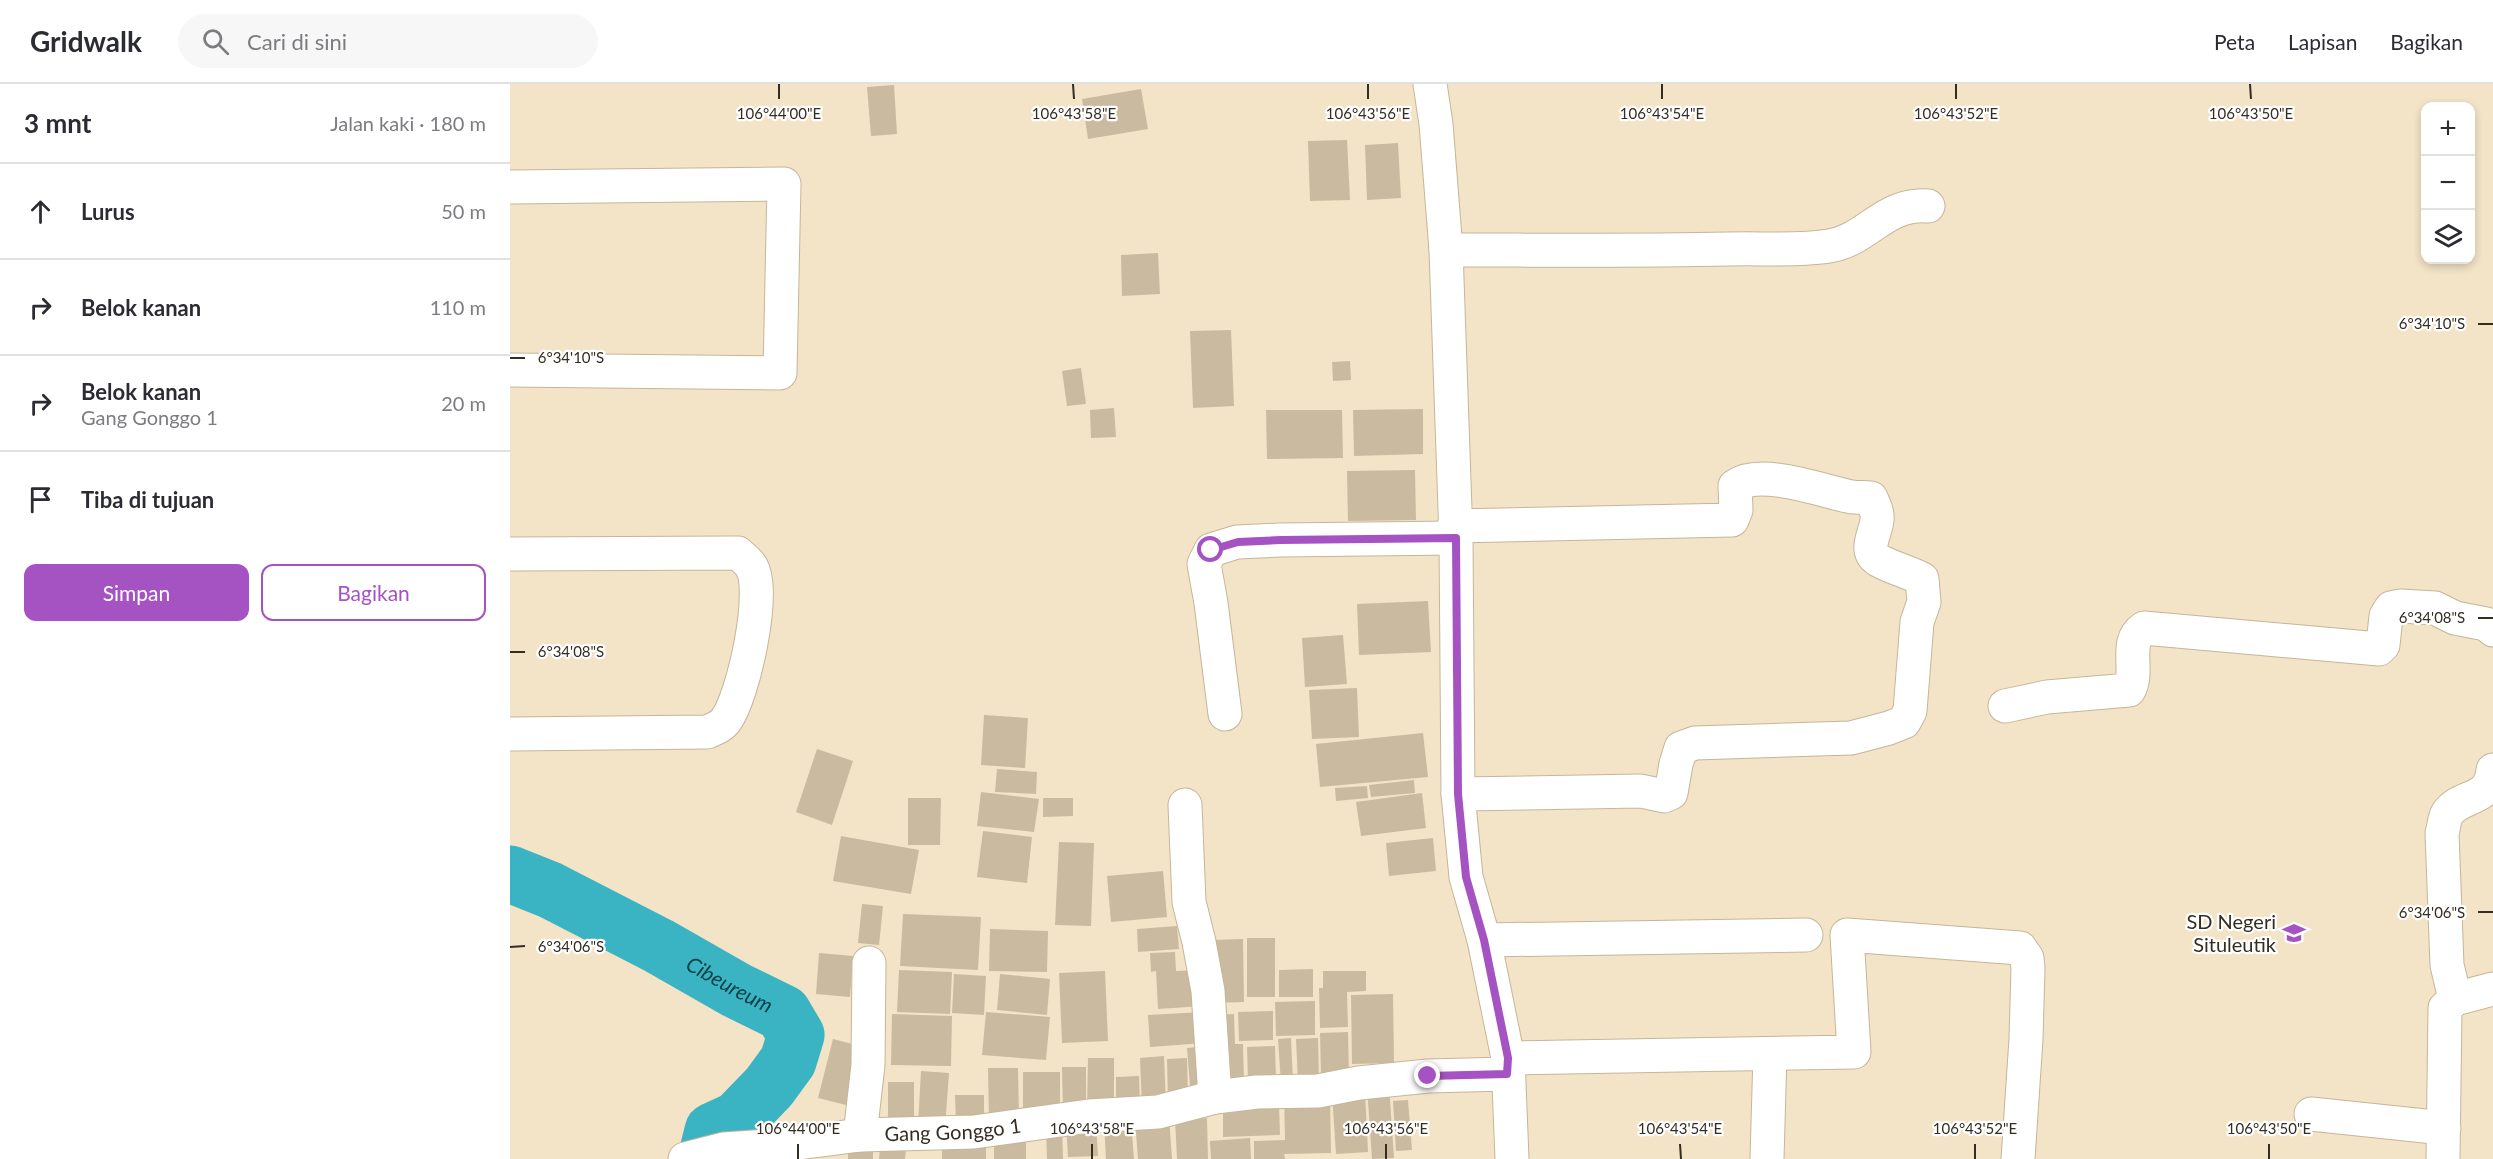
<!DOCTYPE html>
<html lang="id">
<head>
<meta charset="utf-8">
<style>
	:root { --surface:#fff; --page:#f7f7f7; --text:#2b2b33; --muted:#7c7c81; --line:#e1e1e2; --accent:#a553c3 }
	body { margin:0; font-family:Lato,sans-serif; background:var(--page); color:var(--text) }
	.controls { position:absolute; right:18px; top:18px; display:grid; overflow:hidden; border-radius:12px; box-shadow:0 3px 9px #0003 }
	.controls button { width:54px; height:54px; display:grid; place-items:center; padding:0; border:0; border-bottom:2px solid var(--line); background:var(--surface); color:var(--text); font:30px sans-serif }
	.stop { position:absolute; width:18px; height:18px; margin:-14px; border:4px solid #a553c3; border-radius:50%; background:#fff }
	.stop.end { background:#a553c3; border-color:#fff; box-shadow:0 2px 6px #0008 }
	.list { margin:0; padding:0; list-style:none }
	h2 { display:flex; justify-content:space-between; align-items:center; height:78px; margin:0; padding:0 24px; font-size:26px }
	h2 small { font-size:20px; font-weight:400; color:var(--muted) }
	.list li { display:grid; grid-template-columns:39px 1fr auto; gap:18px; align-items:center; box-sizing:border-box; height:96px; padding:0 24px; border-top:2px solid var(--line) }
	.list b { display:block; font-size:22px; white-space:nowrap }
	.list p { margin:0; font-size:20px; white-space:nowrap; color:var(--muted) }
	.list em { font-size:20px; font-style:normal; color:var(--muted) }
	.actions { display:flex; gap:12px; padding:18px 24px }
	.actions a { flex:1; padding:14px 0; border:2px solid var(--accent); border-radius:12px; text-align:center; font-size:21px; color:var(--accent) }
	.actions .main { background:var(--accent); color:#fff }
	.icon { flex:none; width:33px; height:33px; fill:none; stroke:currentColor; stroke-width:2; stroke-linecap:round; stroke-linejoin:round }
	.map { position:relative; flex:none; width:1983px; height:1075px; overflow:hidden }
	header { display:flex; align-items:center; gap:36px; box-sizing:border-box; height:84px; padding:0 30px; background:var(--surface); border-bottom:2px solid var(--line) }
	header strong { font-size:28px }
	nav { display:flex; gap:33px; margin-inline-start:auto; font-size:21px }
	.search { width:420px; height:54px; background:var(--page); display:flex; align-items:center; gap:15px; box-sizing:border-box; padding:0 21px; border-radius:33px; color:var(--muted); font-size:22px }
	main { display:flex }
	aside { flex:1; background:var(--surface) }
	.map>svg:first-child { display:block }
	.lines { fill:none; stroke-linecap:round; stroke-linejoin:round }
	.river { stroke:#3ab3c3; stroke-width:57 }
	.building { fill:#cabba0 }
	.minor-casing { stroke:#c5b69a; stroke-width:35 }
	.minor { stroke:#fff; stroke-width:33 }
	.route { stroke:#a553c3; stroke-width:8 }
	.ticks { fill:none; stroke:#332d22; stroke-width:2 }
	.labels { text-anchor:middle; stroke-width:4.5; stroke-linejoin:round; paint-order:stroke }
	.poi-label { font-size:20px; fill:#332d22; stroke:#fff; text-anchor:end }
	.street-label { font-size:20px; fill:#332d22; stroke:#fff }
	.water-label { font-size:21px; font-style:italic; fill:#0c4249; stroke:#fff }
	.ticks-label { font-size:15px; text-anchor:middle; fill:#332d22; stroke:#fff; stroke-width:4.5; stroke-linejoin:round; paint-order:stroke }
</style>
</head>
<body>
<header>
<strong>Gridwalk</strong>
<div class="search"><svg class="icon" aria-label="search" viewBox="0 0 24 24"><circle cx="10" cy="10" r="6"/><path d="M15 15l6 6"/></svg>Cari di sini</div>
<nav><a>Peta</a><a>Lapisan</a><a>Bagikan</a></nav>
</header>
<main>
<aside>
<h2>3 mnt<small>Jalan kaki · 180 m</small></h2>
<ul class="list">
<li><svg class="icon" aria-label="ahead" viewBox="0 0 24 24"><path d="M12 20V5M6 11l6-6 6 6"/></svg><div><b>Lurus</b></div><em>50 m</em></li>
<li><svg class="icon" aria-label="right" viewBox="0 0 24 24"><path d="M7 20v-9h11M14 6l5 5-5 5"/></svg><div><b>Belok kanan</b></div><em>110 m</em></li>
<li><svg class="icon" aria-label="right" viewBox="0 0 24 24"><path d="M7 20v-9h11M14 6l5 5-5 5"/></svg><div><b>Belok kanan</b><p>Gang Gonggo 1</p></div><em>20 m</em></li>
<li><svg class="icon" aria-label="arrive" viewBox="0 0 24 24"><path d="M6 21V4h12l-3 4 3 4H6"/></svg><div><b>Tiba di tujuan</b></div></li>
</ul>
<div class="actions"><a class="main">Simpan</a><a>Bagikan</a></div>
</aside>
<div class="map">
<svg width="1983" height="1075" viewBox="0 0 1983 1075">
	<rect width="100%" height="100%" fill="#f3e3c7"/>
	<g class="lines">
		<!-- river -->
		<path class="river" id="s1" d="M0,790L40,806L149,862L226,906L273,929L286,951L278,977L259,1003L227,1036L203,1047L196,1075"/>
	</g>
	<!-- building -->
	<path class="building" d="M384,1L387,50L361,52L357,3Z
		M631,5L638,45L578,55L572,15Z
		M837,56L840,116L800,117L798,57Z
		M888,59L891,114L857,116L855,61Z
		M648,169L650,210L612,212L611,171Z
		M721,246L724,322L683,324L680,247Z
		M840,277L841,296L823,297L822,278Z
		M571,284L576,320L557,322L552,287Z
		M604,324L606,353L581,354L580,326Z
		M913,325V370L844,372L843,326Z
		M756,326H832L833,374L757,375Z
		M905,386L906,436L838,437L837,387Z
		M918,517L921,568L849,571L847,520Z
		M833,551L837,600L795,603L792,554Z
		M847,604L849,653L802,655L799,606Z
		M474,631L518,634L515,684L471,681Z
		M913,649L918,693L810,703L806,660Z
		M307,665L343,677L322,741L286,728Z
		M487,685L527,688L526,710L485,708Z
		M904,696L905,709L861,713L859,701Z
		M857,702L858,714L826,717L825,704Z
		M471,708L529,715L524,748L467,742Z
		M912,709L916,744L851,752L846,718Z
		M398,714H431L430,761H398Z
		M533,714H563V732L533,733Z
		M473,747L522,753L517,799L467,793Z
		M331,752L409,766L401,810L323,797Z
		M923,754L926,787L879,792L876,759Z
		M549,758L584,759L581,842L545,841Z
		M653,787L657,833L601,838L597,792Z
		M352,820L373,822L369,861L348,859Z
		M393,830L471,833L468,886L390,882Z
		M667,842L669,865L628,868L627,845Z
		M480,845L538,847L537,888L479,887Z
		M737,854H765V913H737Z
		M733,855L734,918L703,919L702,856Z
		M665,868L666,887L691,886L693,922L648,925L646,887L641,888L640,869Z
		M309,869L343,872L340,913L306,910Z
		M803,885V913H769V886Z
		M389,886L442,888L440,930L387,928Z
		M595,887L598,957L552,959L549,889Z
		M813,887H856V907L837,908L838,943L810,944L809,904H813Z
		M444,890L476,892L474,931L442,929Z
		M490,890L540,895L537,931L487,926Z
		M883,910L884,979L842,980L841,911Z
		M805,917V951L766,952L765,918Z
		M763,927V956L729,957L728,928Z
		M476,928L540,933L536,976L472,971Z
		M692,928L694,959L640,963L638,931Z
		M382,930L442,932L441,982L381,981Z
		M724,930L725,960H733L734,996H706L704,931Z
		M838,948L839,991H811L810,949Z
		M781,954L783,999L771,1000L768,955Z
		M808,954L809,997L788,998L786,955Z
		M323,955L354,963L340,1022L308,1014Z
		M697,962L701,1013L681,1014L677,964Z
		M765,962L766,996L738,997L737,963Z
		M654,972L656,1021L632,1022L630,974Z
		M578,974H604V1024H577Z
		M677,974L678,1016L658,1017L657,975Z
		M552,983H576V1027H553Z
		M478,984H508L509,1037H479Z
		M411,987L439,989L435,1044L408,1042Z
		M513,988H550V1024L513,1025Z
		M629,992L630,1022H606V993Z
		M378,998H404V1043H378Z
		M879,1001L884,1074L862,1075L857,1003Z
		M855,1008L858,1068L826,1070L822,1010Z
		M445,1011H474V1037L446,1038Z
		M820,1011L821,1069L774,1070L775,1075H744V1057L775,1056L774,1012Z
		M898,1016L902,1066L886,1067L883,1017Z
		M769,1022L770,1051L713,1053V1024Z
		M659,1032L662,1075H628L625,1035Z
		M697,1034L698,1075H667L665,1035Z
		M621,1036L624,1075H596L594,1038Z
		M586,1037L588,1072L558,1073L556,1039Z
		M552,1044L553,1075H537L536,1045Z
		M484,1053L516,1054V1075H484Z
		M740,1054L741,1075H701L700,1057Z
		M432,1055H476V1075H432Z
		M338,1059H363V1075H338Z
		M370,1063L396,1065L395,1075H369Z"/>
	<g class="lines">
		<!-- minor casing -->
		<g class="minor-casing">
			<g id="minor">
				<path d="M920,0L926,40L936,166L946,454L948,710L956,793L974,856L998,974L1002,1075"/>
				<path d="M0,103L274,100L270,289L0,286"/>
				<path d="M936,166C1030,166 1125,167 1219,165C1249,164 1290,167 1319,162C1358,156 1373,119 1418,122"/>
				<path d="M944,442L1222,436L1226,426L1225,402C1249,384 1310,406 1337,412C1344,414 1353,413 1361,414C1364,421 1368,428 1367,436C1366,449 1353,466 1368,476C1382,484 1399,488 1412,495L1414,518L1407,538L1400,627L1394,638L1379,644L1341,654L1185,659L1171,664L1166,680L1161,709L1154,712L1131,707L948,710"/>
				<path d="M0,470L228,469C232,473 238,477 241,482C257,507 233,613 216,636C211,643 204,645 197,648L0,650"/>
				<path d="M1495,622L1537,613L1619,606C1630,586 1613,558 1634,544L1869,565L1873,561L1876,532L1881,524L1891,522L1925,524L1945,534L1976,540L1983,546"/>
				<path d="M715,630L701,519L694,480L701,466L727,458L770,456L946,454"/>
				<path d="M675,721L679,818L689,858L698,907L705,1013"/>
				<path d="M974,856L1296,851"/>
				<path d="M1945,915L1937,881L1932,749C1934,744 1934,735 1937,730C1951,709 1980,719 1983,686"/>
				<path d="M998,974L1344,968L1337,851L1510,864L1517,874L1518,884L1516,955L1508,1075"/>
				<path d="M1801,1030L1934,1044"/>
				<path d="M350,1051L358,981L359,879"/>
				<path id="s2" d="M175,1075L214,1065L272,1061L350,1051L464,1048L579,1032L648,1028L705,1013L747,1008L808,1007L849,999L918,992L997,990"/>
				<path d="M1257,1075L1260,970"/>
				<path d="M1933,1075L1935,924L1945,915L1983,905"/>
			</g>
		</g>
		<!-- minor -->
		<use href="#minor" class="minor"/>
	</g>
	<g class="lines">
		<!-- route -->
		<path class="route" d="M701,466L728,458L770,456L946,454L948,710L956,793L974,856L998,974L997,990L918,992"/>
	</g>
	<!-- ticks -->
	<path class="ticks" d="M269,0V15M563,0L564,15M858,0V15M1152,0V15M1446,0V15M1740,0L1741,15M1968,240H1983M0,274H15M1968,534H1983M0,568H15M1968,828H1983M0,863L15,862M288,1060V1075M582,1060V1075M876,1060V1075M1170,1060L1171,1075M1465,1060V1075M1759,1060V1075"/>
	<!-- icons -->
	<defs>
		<g id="school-bare" transform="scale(1.8)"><path d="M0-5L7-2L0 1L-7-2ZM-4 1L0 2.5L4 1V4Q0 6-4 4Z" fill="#a553c3" stroke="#fff" stroke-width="2.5" paint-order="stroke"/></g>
	</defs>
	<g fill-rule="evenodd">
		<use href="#school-bare" x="1784" y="849"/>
	</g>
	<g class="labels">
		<!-- poi labels -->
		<g class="poi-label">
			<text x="1766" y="845">SD Negeri<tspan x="1766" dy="23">Situleutik</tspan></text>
		</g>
		<!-- street labels -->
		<g class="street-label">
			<text dy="7" stroke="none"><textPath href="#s2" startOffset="270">Gang Gonggo 1</textPath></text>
		</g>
		<!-- water labels -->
		<g class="water-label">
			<text dy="7" stroke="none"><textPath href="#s1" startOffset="246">Cibeureum</textPath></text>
		</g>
	</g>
	<g class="ticks-label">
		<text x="269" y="35">106°44'00"E</text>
		<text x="564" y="35">106°43'58"E</text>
		<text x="858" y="35">106°43'56"E</text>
		<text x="1152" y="35">106°43'54"E</text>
		<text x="1446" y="35">106°43'52"E</text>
		<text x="1741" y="35">106°43'50"E</text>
		<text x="1922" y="245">6°34'10"S</text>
		<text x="61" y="279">6°34'10"S</text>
		<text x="1922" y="539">6°34'08"S</text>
		<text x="61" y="573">6°34'08"S</text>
		<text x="1922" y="834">6°34'06"S</text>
		<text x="61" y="868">6°34'06"S</text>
		<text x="288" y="1050">106°44'00"E</text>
		<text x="582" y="1050">106°43'58"E</text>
		<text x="876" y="1050">106°43'56"E</text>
		<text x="1170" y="1050">106°43'54"E</text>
		<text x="1465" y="1050">106°43'52"E</text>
		<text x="1759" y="1050">106°43'50"E</text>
	</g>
</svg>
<div class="controls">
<button>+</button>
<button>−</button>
<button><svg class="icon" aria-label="layers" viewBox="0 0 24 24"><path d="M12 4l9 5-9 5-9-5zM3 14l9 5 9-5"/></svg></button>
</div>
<div class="stop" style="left:701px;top:466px"></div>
<div class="stop end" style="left:918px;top:992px"></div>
</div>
</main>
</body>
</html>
